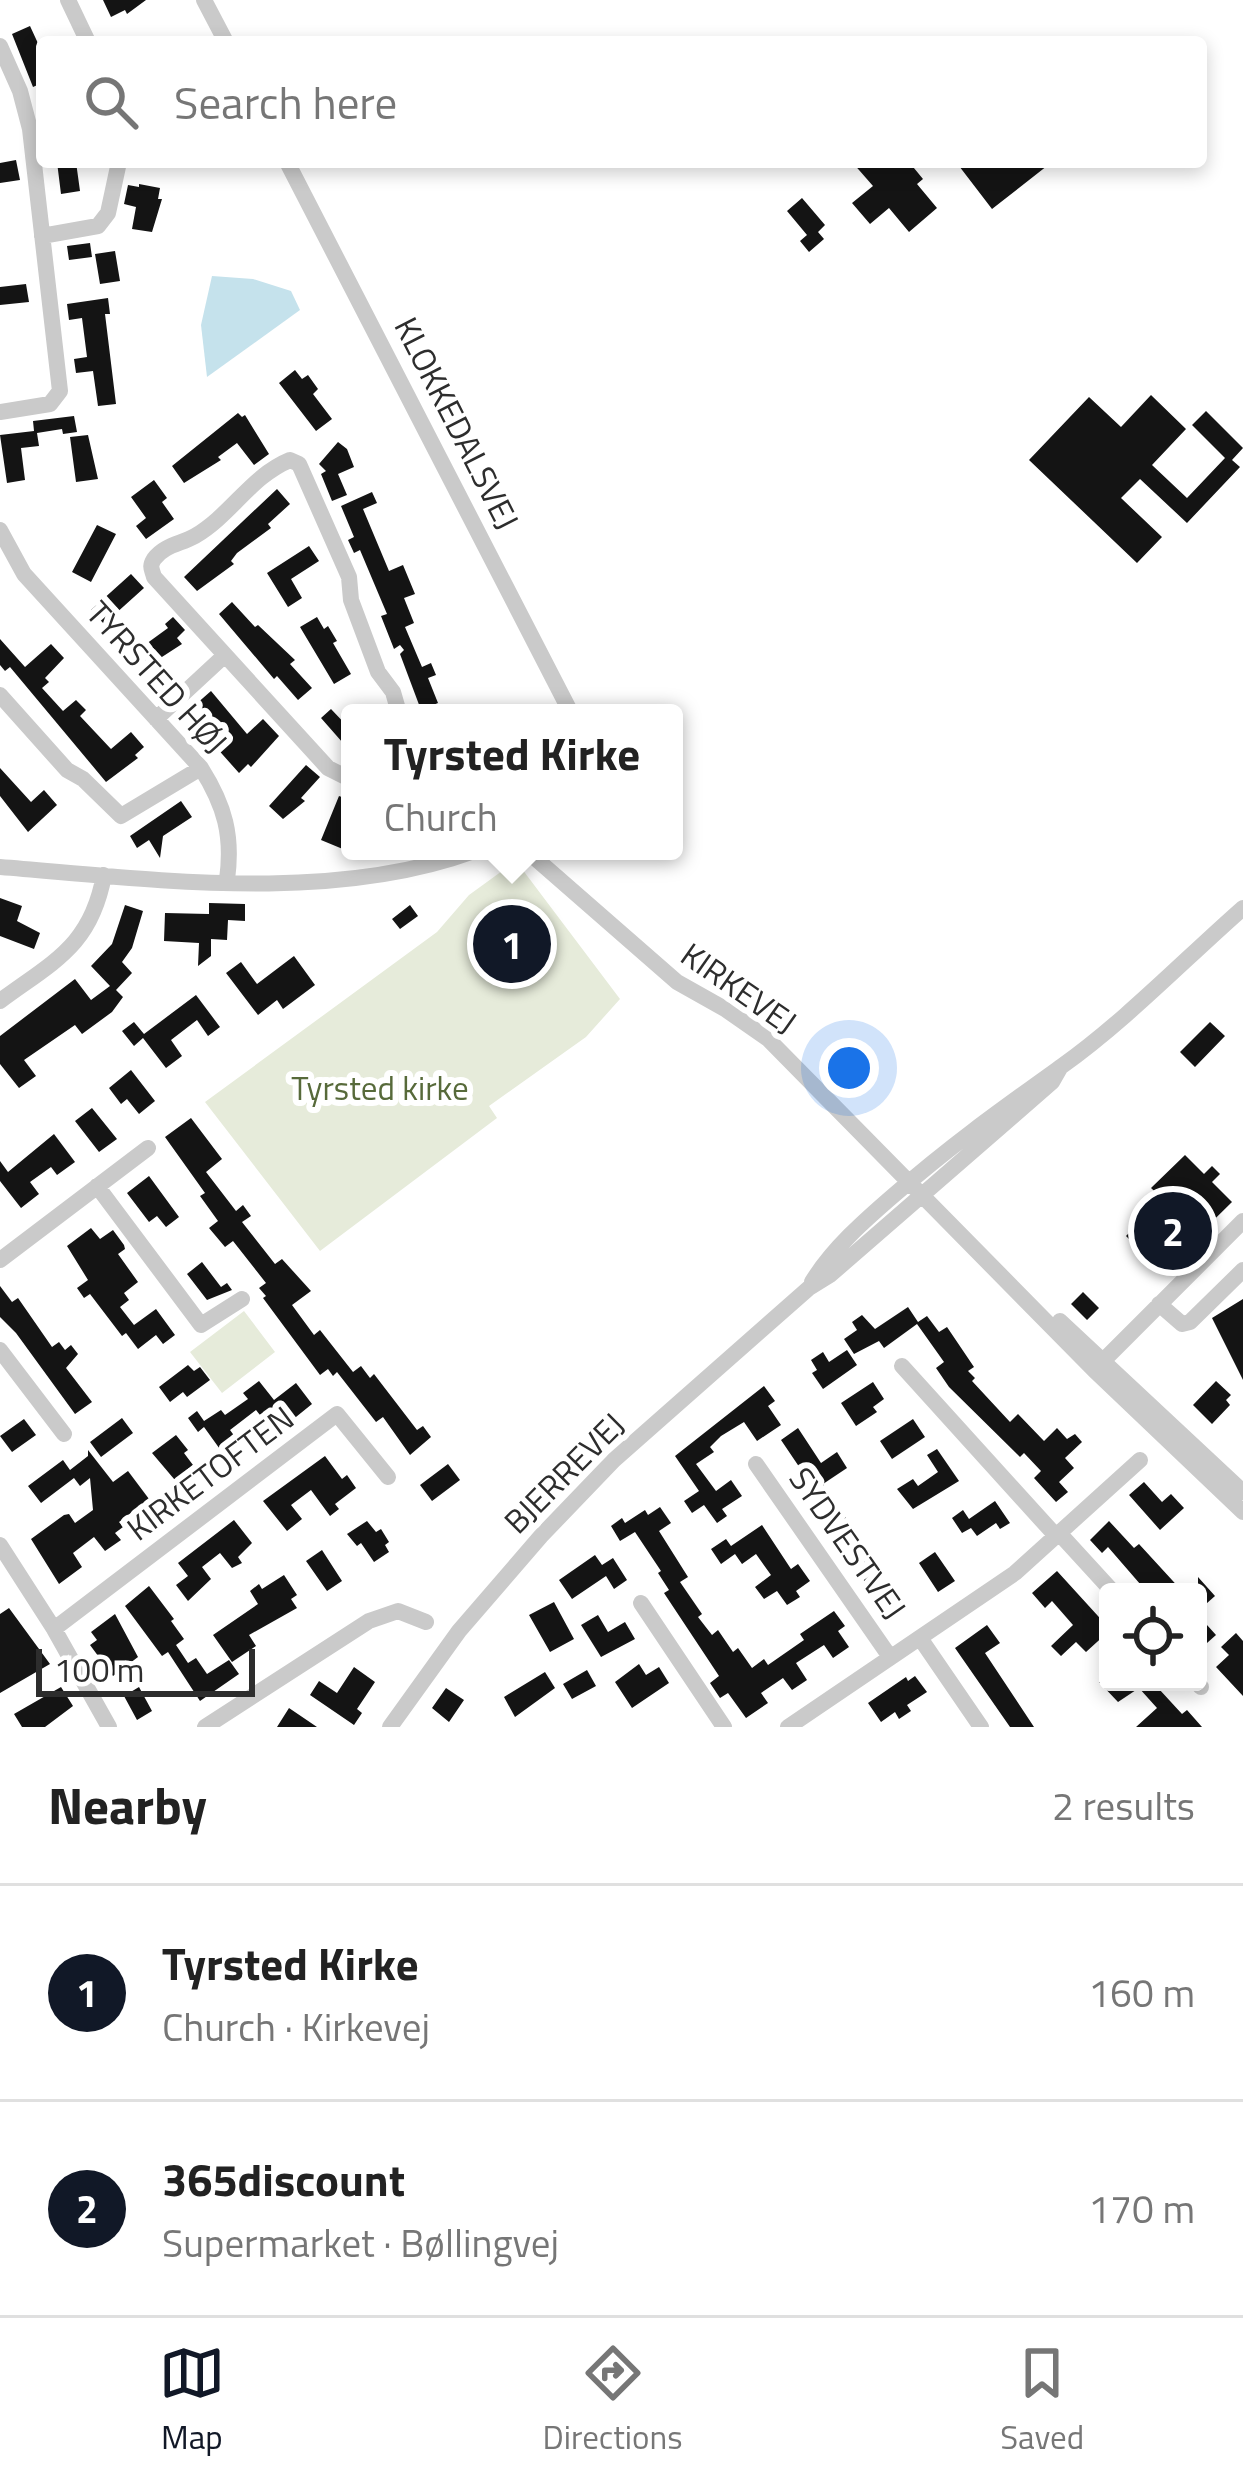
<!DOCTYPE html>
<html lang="en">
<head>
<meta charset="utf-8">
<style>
	:root { --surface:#fff; --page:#f2f2f2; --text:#222; --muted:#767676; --line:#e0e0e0; --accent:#111827 }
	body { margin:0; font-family:"Titillium Web",sans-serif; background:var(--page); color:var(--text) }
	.controls { position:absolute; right:36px; bottom:36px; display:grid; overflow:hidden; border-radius:12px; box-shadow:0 6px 18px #0003 }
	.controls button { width:108px; height:108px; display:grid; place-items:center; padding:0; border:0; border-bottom:3px solid var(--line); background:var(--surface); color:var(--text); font:60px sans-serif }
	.scale { position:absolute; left:36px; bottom:30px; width:219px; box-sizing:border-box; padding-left:12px; border:6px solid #2d2d2d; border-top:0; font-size:33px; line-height:42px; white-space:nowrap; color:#2d2d2d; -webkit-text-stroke:9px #fff; paint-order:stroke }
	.you { position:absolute; left:849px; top:1068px; width:42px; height:42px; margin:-30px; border:9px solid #fff; border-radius:50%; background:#1a73e8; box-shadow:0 0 0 18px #1a73e833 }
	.badge { display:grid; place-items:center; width:78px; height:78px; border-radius:50%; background:var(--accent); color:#fff; font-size:39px; font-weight:700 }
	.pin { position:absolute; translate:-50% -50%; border:6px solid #fff; box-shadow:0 3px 12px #0006 }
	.popup { position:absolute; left:341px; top:704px; width:342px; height:156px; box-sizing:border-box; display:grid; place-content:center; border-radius:12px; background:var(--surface); filter:drop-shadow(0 3px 9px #0005); font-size:39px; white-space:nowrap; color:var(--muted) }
	.popup b { font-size:45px; color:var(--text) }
	.popup::after { content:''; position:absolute; left:50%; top:100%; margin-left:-24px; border:24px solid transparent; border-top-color:var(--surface) }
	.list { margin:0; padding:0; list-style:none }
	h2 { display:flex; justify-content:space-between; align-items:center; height:156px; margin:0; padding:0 48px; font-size:51px }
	h2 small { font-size:39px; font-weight:400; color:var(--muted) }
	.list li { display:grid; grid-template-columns:78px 1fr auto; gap:36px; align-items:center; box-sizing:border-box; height:216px; padding:0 48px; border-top:3px solid var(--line) }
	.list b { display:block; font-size:45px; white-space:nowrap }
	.list p { margin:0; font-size:39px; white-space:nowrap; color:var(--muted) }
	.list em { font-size:39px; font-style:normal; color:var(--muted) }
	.icon { flex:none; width:66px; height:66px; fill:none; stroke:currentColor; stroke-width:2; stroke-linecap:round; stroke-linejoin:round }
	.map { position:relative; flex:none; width:1243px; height:1727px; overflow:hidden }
	.search { position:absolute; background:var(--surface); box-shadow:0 6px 18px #0003; left:36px; right:36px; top:36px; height:132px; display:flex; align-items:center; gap:30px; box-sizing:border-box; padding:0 42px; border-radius:12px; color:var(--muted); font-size:45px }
	.sheet { height:588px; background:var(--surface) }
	nav { display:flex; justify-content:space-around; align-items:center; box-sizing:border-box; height:168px; border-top:3px solid var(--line); background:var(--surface); font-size:33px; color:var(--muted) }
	nav a { display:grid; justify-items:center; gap:6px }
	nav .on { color:var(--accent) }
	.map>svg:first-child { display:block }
	.green { fill:#e6ebda }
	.water { fill:#c5e2ec }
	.building { fill:#141414 }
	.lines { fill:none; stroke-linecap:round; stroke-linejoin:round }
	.minor { stroke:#cacaca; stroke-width:16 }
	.labels { text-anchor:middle; stroke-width:12; stroke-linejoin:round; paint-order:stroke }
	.street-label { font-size:33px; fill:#2d2d2d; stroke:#fff }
	.park-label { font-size:33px; fill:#576a3a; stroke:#fff }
</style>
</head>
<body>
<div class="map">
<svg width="1243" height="1727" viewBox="0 0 1243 1727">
	<rect width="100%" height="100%" fill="#fff"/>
	<!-- green -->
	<path class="green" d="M516,861L620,999L586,1037L489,1106L497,1118L320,1251L205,1102L437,932L469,895Z
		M244,1311L275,1352L222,1393L190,1352Z"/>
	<!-- water -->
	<path class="water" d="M212,276L253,279L291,291L300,310L207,377L201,325Z"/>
	<!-- building -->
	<path class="building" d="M103,0H146L127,14L125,10L111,17Z
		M30,26L42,52V83L33,87L12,34Z
		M16,160L20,180L0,183V163Z
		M57,162H76L80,191L61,194Z
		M852,162H909L923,179L917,184L937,208L909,232L889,208L870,224L852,203L873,186Z
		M956,162H1052L992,209Z
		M139,184L160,188L158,199H162L152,232L132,229L136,207L124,204L128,185L139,187Z
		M802,198L825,225L818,232L824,239L809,252L800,241L807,235L787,211Z
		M90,243L92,257L69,260L67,246Z
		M115,251L120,281L100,284L95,254Z
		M26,284L29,302L0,305V287Z
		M108,298L110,314H105L116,404L98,406L93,371L76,373L74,359L87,357L82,318L69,320L67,304Z
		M295,370L302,379L308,375L318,389L313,394L332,419L316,431L279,383Z
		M1151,395L1186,429L1152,465L1187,498L1225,458L1192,425L1206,411L1243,448L1232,460L1240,467L1187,523L1140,479L1121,498L1162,537L1137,563L1029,460L1089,397L1121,427Z
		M238,413L242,417L245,415L269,454L254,465L237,443L218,457L221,460L184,483L172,466Z
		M74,416L77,432L63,434L62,429L37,433L39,446L21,448L25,480L7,483L0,435L34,431L33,421Z
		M88,435L98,479L76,482L70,437Z
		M338,442L347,449L354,467L338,474L347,495L332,501L321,474L326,471L319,464Z
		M154,480L167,498L162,502L174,519L146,539L136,526L146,518L131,497Z
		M277,489L290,504L268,524L271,528L237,553L231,561L234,564L197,591L184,577Z
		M372,492L377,503L363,509L389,571L403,565L415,594L404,598L414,623L405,627L422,667L431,663L436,675L428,678L438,703L421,710L400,654L404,650L400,645L394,649L381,616L387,614L360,550L354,553L348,540L354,537L341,506Z
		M97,525L116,534L91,582L72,572Z
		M309,546L319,561L291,579L302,598L288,607L267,573Z
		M131,574L144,588L104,624L91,610Z
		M232,602L255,627L258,625L295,660L290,664L312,688L298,700L277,676L274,679L219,614Z
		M173,617L185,630L177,638L182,644L148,666L135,652L168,628L165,624Z
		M317,617L324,629L328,626L337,641L333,643L351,674L334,684L300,627Z
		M0,639L25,667L51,644L64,658L45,678L49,682L42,688L63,711L76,700L86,710L80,716L111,749L131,732L144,747L135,755L138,758L106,782L10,667L5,671L0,665Z
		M211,691L247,734L263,719L279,736L251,767L248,764L239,773L190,718L199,710L195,705Z
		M331,709L350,729V751L321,718Z
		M306,765L320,777L301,798L305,801L283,819L269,806Z
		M0,768L31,802L44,790L57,805L28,832L0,796Z
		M339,796L350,800V852L321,840Z
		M181,801L192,817L163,836L160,858L149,840L137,848L130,836Z
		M0,898L22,906L17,921L40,933L34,949L0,936Z
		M209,903L245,904V921L228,920L227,940L211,939V956L198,966L199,943L164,941L165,913L209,914Z
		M125,905L143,911L132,948L122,962L132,973L116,990L123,997L112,1012L82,1034L75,1025L24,1060L36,1076L19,1088L0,1064V1036L75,979L91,1000L110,986L91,966L112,944Z
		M410,905L418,916L400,929L392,919Z
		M499,911L540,962L523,975L513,962L503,970L496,960L506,952L485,922Z
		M294,956L315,985L283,1009L277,1000L258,1015L226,973L241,962L257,984Z
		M196,995L220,1027L208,1036L197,1020L171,1040L182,1056L166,1068L143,1038L134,1046L122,1031L134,1022L144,1034Z
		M1210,1022L1225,1036L1195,1067L1180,1052Z
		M131,1070L155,1101L139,1114L127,1099L121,1104L109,1088Z
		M92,1108L117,1139L99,1152L75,1121Z
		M191,1118L222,1159L206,1172L236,1211L243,1205L251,1216L242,1222L275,1264L282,1259L311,1291L292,1305L314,1335L320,1330L353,1372L361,1366L370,1378L374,1374L417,1430L423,1426L431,1437L410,1455L383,1417L376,1422L337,1372L333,1376L328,1369L320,1375L263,1298L266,1296L259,1288L266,1283L233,1241L225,1247L209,1228L218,1221L200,1196L205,1193L165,1137Z
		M54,1134L75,1162L57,1175L51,1167L30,1182L39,1194L21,1208L0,1181V1161L8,1172Z
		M1185,1155L1204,1174L1212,1166L1220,1174L1212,1182L1232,1202L1166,1267L1162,1262L1157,1267L1126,1236L1163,1199L1151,1188Z
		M149,1176L179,1217L166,1227L157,1216L149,1222L127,1193Z
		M91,1228L100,1239L113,1230L124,1245L125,1249L118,1254L138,1282L124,1293L129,1300L120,1307L134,1325L156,1309L175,1335L163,1344L156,1335L138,1349L126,1333L122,1336L90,1294L84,1298L77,1288L88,1280L67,1246Z
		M202,1262L221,1287L227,1283L232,1290L207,1300L187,1274Z
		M0,1286L12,1302L18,1298L52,1347L59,1342L65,1350L71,1345L78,1354L66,1368L92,1402L75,1414L16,1333L0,1317Z
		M1083,1292L1099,1308L1087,1320L1071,1304Z
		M1243,1299V1380L1212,1318Z
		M908,1307L918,1322L927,1316L939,1332L947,1327L974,1367L968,1371L975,1378L972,1381L1010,1422L1018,1414L1044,1441L1057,1428L1067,1439L1075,1434L1082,1442L1065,1458L1074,1468L1059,1482L1068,1492L1056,1502L1034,1478L1041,1471L1024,1453L1020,1457L949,1387L936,1368L944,1362L917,1324L884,1348L879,1341L854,1354L844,1339L857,1330L852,1322L862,1315L875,1329Z
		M847,1350L857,1365L823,1389L812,1373L817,1370L811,1360L823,1352L829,1362Z
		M188,1365L194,1371L200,1367L210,1380L187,1397L183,1392L170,1402L159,1387Z
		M259,1381L274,1400L296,1383L312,1404L275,1434L256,1410L230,1430L238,1441L222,1452L204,1427L198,1432L188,1418L197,1411L204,1421L221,1410L225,1415L248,1399L243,1393Z
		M1216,1381L1231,1395L1226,1400L1230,1405L1212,1424L1193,1405Z
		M873,1382L884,1399L873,1407L877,1412L856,1426L841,1403Z
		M764,1386L775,1401L768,1406L781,1425L757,1441L744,1422L721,1436L710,1447L714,1452L696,1464L716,1491L731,1480L742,1496L722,1509L727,1516L717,1523L704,1505L692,1513L684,1501L699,1491L675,1456Z
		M122,1418L133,1433L101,1457L90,1442Z
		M24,1419L36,1435L12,1452L0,1436Z
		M913,1419L925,1437L892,1459L880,1441Z
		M798,1428L821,1463L837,1452L847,1468L823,1484L902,1602L886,1613L796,1480L804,1474L781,1440Z
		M176,1435L188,1450L184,1453L193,1465L187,1471L202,1490L191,1499L152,1453Z
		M937,1449L959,1481L913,1509L897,1489L913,1479L918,1486L938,1472L927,1455Z
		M88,1450L113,1482L128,1471L149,1499L119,1522L123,1527L115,1533L121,1540L105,1551L94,1537L73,1553L82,1567L59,1584L31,1539L64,1515L69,1514L75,1523L93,1510L90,1478L80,1486L74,1478L41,1503L28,1486L63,1460L70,1470L88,1456Z
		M325,1456L342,1479L347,1475L356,1488L335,1504L339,1509L330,1516L311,1490L291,1505L302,1519L287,1531L263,1501Z
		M448,1464L460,1480L432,1501L420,1485Z
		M1144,1482L1162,1502L1171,1494L1184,1508L1160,1530L1129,1495Z
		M995,1501L1010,1523L1000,1529L996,1523L977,1536L971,1528L962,1533L952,1518L963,1510L969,1519Z
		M660,1507L671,1523L659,1531L688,1577L680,1582L702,1614L698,1617L712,1635L718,1630L733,1652L738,1648L752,1668L764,1659L768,1665L804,1640L800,1634L834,1611L845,1626L838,1631L849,1647L833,1658L824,1645L796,1663L807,1680L792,1690L783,1678L761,1693L768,1703L746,1718L728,1693L720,1698L710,1683L719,1676L664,1593L669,1590L658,1573L661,1571L635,1532L620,1541L611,1526L622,1518L625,1523L645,1510L648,1515Z
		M234,1520L252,1543L238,1557L242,1563L232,1568L220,1553L202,1567L211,1579L188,1601L176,1585L188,1576L178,1563Z
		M367,1521L376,1532L381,1529L389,1542L385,1545L389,1552L374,1562L361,1543L357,1546L347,1534Z
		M1109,1521L1134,1548L1139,1544L1183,1592H1147L1108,1547L1102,1553L1090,1540Z
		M762,1525L791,1569L798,1564L810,1581L796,1591L800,1597L787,1605L777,1591L764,1599L755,1587L771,1575L756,1554L742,1564L735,1554L721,1564L711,1549L726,1539L731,1546Z
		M322,1550L342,1581L327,1591L306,1561Z
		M935,1552L955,1581L938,1592L919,1563Z
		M595,1555L602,1565L613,1558L627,1580L614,1589L606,1576L572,1599L559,1580Z
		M1057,1571L1108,1627V1632L1086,1652L1076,1642L1061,1656L1051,1646L1073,1625L1052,1601L1045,1608L1032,1593Z
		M284,1575L297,1595L291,1599L297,1608L249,1635L256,1646L232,1662L213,1635L258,1604L250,1591L259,1584L262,1589Z
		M1198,1577L1215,1596L1198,1611Z
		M149,1586L174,1619L171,1621L184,1639L176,1645L188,1663L196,1658L207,1674L229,1660L239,1674L200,1701L168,1652L162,1656L125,1606Z
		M554,1602L574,1639L550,1652L529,1615Z
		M9,1608L50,1664L0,1693V1614Z
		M115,1614L138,1657L113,1676L90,1645L97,1640L91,1632Z
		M598,1615L608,1632L625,1622L635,1639L601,1657L581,1625Z
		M1198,1615L1216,1635L1198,1651Z
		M987,1625L1000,1643L985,1653L1034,1727H1010L955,1648Z
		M1236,1633L1243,1641V1696L1216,1667L1229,1655L1221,1647Z
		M639,1664L646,1675L659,1667L669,1683L632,1708L615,1682Z
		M354,1667L375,1682L357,1709L362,1713L354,1725L310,1695L319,1681L337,1693Z
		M587,1670L596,1686L572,1699L563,1684Z
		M545,1672L555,1688L515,1717L504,1697Z
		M915,1676L927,1692L907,1705L911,1711L899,1719L895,1712L881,1722L868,1703L906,1677L908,1681Z
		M1099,1682H1166L1159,1689L1182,1714L1187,1710L1202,1727H1136L1157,1708L1139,1688L1118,1702Z
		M61,1687L73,1706L45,1727H22L14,1714Z
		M139,1687L152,1711L137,1720L124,1696Z
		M446,1688L464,1700L449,1722L432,1708Z
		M289,1708L317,1727H277Z"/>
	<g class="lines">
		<!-- minor -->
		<path class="minor" d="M68,0L88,42
			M204,0L226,42
			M0,46L20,91L30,129L60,391L50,404L0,412
			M287,162L571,713
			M42,236L98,226L108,213L119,162
			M0,530L24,574L201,768C225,806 233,836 227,880
			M0,695L67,770L83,779L121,816L201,768
			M156,719L224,656
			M350,779L328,768L154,577C152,569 149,567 154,559C164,545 181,544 195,536C231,515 251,476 290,460L299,464L349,577L351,600L378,672L393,692L399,713
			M527,851L677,982L725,1009L768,1039L1094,1370L1243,1512
			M0,867C150,879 330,904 474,851
			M0,1001C54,961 91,946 104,875
			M97,1186L201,1325L242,1299
			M0,1260L148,1148
			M812,1282C832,1249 865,1220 894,1195C950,1146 1002,1109 1062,1066C1124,1022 1185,959 1243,908
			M1159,1304L1182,1324L1190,1322L1243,1270
			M1060,1321L1243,1492
			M0,1350L64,1434
			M1099,1365L1243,1221
			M902,1366L1056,1536
			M756,1464L890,1657
			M1059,1533L1113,1592
			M0,1545L54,1629L109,1727
			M641,1603L724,1727
			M54,1629L337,1414L388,1477
			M920,1638L981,1727
			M1196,1682L1201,1687
			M205,1727L369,1621L398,1611L426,1622
			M390,1727L459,1631L541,1536L614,1460L809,1288L830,1275L1052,1082L1060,1068
			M788,1727L1015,1573L1140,1460"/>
	</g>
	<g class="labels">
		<!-- street labels -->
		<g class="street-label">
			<text transform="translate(457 423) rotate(63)" y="12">KLOKKEDALSVEJ</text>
			<text transform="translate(157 677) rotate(48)" y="12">TYRSTED HØJ</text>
			<text transform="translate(739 988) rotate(35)" y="12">KIRKEVEJ</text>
			<text transform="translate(210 1473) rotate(-37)" y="12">KIRKETOFTEN</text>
			<text transform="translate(564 1473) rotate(-45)" y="12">BJERREVEJ</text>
			<text transform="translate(848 1543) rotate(55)" y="12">SYDVESTVEJ</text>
		</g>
		<!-- park labels -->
		<g class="park-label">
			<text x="380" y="1100">Tyrsted kirke</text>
		</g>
	</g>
</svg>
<div class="controls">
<button><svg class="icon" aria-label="locate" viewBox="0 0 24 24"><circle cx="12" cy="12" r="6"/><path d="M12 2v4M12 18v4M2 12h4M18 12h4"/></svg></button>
</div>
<div class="scale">100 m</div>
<div class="you"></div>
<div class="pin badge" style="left:512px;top:944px">1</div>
<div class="popup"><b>Tyrsted Kirke</b>Church</div>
<div class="pin badge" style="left:1173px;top:1231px">2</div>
<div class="search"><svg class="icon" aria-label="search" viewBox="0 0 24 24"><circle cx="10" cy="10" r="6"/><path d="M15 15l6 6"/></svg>Search here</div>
</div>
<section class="sheet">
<h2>Nearby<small>2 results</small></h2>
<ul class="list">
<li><span class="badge">1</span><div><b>Tyrsted Kirke</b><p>Church · Kirkevej</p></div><em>160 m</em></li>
<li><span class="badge">2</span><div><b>365discount</b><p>Supermarket · Bøllingvej</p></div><em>170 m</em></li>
</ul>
</section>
<nav>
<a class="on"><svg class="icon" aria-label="map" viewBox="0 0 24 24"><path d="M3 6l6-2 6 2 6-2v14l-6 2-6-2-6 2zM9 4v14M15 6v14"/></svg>Map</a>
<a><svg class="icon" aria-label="directions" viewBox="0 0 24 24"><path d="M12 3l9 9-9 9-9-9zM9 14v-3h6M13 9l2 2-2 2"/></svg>Directions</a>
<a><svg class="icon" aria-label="saved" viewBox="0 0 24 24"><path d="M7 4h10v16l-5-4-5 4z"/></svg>Saved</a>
</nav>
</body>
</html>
